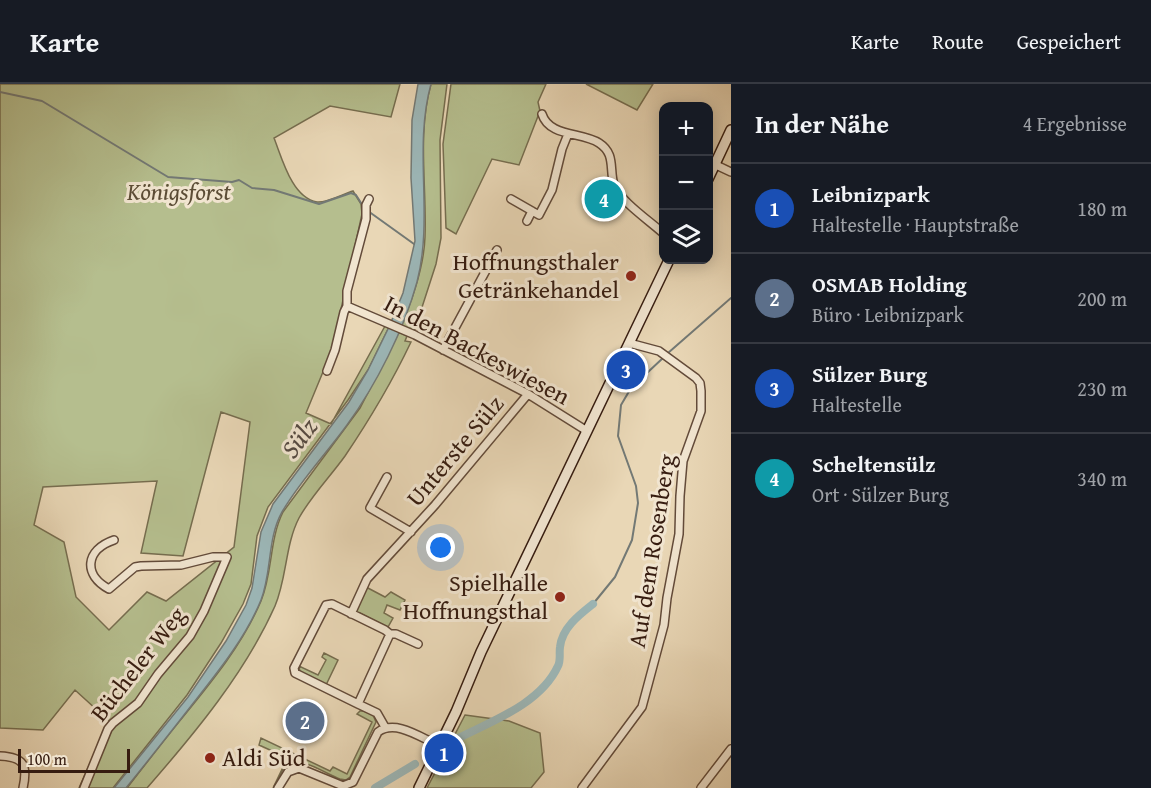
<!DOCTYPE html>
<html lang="de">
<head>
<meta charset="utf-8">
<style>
	:root { --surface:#171b24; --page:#20242c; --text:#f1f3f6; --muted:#9ea1a6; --line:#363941; --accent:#db2777 }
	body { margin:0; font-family:"Gentium Book Plus",serif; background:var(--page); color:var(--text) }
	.controls { position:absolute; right:18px; top:18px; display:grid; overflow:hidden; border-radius:12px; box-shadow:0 3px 15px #0003 }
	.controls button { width:54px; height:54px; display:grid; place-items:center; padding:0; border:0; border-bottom:2px solid var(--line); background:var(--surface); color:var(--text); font:30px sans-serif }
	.scale { position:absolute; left:18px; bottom:15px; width:112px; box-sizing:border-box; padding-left:6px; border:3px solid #361c10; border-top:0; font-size:16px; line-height:21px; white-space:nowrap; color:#361c10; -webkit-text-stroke:4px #f1e5d0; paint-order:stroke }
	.you { position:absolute; left:441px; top:464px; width:21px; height:21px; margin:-15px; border:4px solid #fff; border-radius:50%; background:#1a73e8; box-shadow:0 0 0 9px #1a73e833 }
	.badge { display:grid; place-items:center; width:39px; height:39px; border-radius:50%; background:var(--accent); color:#fff; font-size:20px; font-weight:700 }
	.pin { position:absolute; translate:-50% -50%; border:3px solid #fff; box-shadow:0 2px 6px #0006 }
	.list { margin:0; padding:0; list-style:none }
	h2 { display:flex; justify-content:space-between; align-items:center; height:78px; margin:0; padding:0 24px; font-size:26px }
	h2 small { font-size:20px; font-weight:400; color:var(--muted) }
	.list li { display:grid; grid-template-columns:39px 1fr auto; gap:18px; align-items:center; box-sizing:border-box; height:90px; padding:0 24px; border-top:2px solid var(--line) }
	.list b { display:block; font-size:22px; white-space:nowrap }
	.list p { margin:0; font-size:20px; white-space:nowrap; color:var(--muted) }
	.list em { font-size:20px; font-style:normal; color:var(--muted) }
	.icon { flex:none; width:33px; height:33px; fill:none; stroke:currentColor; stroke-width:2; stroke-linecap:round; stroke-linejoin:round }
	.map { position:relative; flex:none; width:731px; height:704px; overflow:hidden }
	header { display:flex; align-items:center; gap:36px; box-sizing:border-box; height:84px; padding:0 30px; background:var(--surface); border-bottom:2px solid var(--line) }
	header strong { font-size:28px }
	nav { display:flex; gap:33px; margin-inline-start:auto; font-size:21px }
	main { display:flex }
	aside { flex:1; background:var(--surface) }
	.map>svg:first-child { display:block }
	.green { fill:#b5be8e; stroke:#766d4f; stroke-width:1.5; fill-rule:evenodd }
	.water { fill:#9cb7b8; stroke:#737975; stroke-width:1.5 }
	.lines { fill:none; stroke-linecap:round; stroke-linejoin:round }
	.stream { stroke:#737975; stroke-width:2 }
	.canal { stroke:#9cb7b8; stroke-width:8 }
	.minor-casing { stroke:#634b3a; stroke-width:10 }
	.secondary-casing { stroke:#361c10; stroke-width:12 }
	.minor { stroke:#f1e5d0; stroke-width:7 }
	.secondary { stroke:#f1e5d0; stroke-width:9 }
	.poi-dot { fill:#8f2418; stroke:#f1e5d0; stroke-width:2 }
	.labels { text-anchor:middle; stroke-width:6; stroke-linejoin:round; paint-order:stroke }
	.park-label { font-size:24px; font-style:italic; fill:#5c4d36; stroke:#f1e5d0 }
	.poi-label { font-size:24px; fill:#361c10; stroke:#f1e5d0; text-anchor:end }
	.street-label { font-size:24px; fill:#361c10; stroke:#f1e5d0 }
	.water-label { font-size:26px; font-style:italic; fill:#554a42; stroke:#f1e5d0 }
</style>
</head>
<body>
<header>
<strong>Karte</strong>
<nav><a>Karte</a><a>Route</a><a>Gespeichert</a></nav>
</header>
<main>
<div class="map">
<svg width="731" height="704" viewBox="0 0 731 704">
	<rect width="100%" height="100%" fill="#e9d7b6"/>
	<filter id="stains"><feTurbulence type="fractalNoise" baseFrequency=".00333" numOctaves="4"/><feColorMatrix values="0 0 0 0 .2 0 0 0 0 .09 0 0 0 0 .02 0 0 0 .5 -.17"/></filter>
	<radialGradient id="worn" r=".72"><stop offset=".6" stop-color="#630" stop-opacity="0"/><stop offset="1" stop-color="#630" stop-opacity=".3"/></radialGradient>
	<!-- green -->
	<path class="green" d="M0,0H400L391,33L330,22L274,54C282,74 292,114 317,118C327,119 343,110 353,107L361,120L362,130L332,266L306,329L331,340L385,242L389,243L368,286L348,316L268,423L257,452L251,500L243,520L221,559L187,611L113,704H79L109,637L75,606L43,646L0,644ZM221,328L250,338L234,463L166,517L147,508L109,546L76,513L64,458L34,441L43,403L157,397L141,469L183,472Z
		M431,0H447L440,56L441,154L436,180L414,248L401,242C413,214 424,183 425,153C427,102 417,50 431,0Z
		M451,0H546L538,18L540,27L519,81L492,75L456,150L446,144L443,60Z
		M586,0H653L637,26Z
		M399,248L407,252L405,257L411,258C392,298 370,335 345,372C330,393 311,412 299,434C285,461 287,494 275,522C245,589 195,649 147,704H127C144,682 161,660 178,639C209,601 242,562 261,517C273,488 269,456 283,428L360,324Z
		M366,503L385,513L391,508L405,516L400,526L387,521L384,529L393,534L388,543L356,527L357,521Z
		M324,569L338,576L326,601L300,588L299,582L318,591L326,576L322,573Z
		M360,627H364L373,631L376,638L350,693L346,696L340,695C327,691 296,668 285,682C280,689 278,698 273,704L285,679L280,676L281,671L259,661L261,654L330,687L333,683L347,690L372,638L357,630Z
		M465,631L509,637L540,649L544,688L531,704H427Z"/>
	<!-- water -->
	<path class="water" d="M418,0H431C413,65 434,133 417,198C404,246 376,301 347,341C326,370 300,397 282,428C267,455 272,488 261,516C245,555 217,589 191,622C170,649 148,677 126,704H114L188,613L226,557L246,521L252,504L261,448L273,420L349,318L368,286L389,243L403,209L415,157L411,94L412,36Z"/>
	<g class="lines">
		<!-- stream -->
		<path class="stream" d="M0,8L42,17L168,93L232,98L239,96L252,104L274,106L319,120L351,109L356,111L363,122
			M368,127L414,160
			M668,269L731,214
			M593,520L615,493L632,456L638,419L636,402L618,352L621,321L631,304L664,273"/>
		<!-- canal -->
		<path class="canal" d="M453,657C489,638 540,621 558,582C561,576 559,570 560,563C562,544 579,531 593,520
			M375,704L415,680"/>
		<!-- minor casing -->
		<g class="minor-casing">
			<path id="minor" d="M542,30C549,53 582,48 599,59C616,70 609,85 614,101C619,116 651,138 664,150
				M716,81L731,88
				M511,115L539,131L552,106L562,65L568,50
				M527,137L532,127
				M347,222L415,251L528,310L587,347
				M443,266L497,166
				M327,287L335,266L344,228L347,222V207L366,135V121L369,115
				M387,393L370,424L411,448
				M351,530L367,495L435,421L528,310
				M390,550H396L418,560
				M358,620L295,589L294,584L326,521L332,520L385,546L390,550L358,620L377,629L385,643
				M0,672C24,673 28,681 23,704
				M84,704L108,645L113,639L138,619L158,590L190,552L204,527L227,473H213L181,481L141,482L135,483L109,505C83,491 85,466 114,456
				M278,704L288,688L299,684L343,702L353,698L378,648C396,635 421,654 440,662
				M582,704L642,623L664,541L667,514L679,450L680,412L683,377L701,327V307L700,299L696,294L659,267L629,259
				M701,704L731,665"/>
		</g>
		<!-- secondary casing -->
		<g class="secondary-casing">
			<path id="secondary" d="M708,95L731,46
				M419,704L456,628L481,568L669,176"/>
		</g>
		<!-- minor -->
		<use href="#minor" class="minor"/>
		<!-- secondary -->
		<use href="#secondary" class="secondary"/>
	</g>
	<!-- markers -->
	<g class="poi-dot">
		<circle cx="631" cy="192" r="6"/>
		<circle cx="560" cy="513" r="6"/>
		<circle cx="210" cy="674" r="6"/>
	</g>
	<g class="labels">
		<!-- park labels -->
		<g class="park-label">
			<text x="179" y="116">Königsforst</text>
		</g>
		<!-- poi labels -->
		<g class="poi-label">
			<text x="619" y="186">Hoffnungsthaler<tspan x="619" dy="28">Getränkehandel</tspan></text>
			<text x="548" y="507">Spielhalle<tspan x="548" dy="28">Hoffnungsthal</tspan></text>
			<text x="222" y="682" text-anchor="start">Aldi Süd</text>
		</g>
		<!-- street labels -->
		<g class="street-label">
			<text transform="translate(477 266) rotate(28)" y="8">In den Backeswiesen</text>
			<text transform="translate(455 367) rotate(-50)" y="8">Unterste Sülz</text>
			<text transform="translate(652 467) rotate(-81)" y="8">Auf dem Rosenberg</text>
			<text transform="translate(138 580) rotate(-52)" y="8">Bücheler Weg</text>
		</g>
		<!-- water labels -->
		<g class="water-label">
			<text transform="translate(299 354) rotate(-53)" y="9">Sülz</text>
		</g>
	</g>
	<rect width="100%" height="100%" filter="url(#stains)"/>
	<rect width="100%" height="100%" fill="url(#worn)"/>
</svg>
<div class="controls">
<button>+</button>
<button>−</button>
<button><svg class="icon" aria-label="layers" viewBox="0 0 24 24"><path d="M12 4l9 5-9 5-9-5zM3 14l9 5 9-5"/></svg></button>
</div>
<div class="scale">100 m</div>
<div class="you"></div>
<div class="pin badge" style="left:444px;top:669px;background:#1a4fb4">1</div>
<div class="pin badge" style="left:305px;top:637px;background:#5c6f8a">2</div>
<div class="pin badge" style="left:626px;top:286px;background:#1a4fb4">3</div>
<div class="pin badge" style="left:604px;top:115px;background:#0f9aa8">4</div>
</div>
<aside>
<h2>In der Nähe<small>4 Ergebnisse</small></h2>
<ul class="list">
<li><span class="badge" style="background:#1a4fb4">1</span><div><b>Leibnizpark</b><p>Haltestelle · Hauptstraße</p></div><em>180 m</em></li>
<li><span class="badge" style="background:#5c6f8a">2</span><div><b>OSMAB Holding</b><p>Büro · Leibnizpark</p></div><em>200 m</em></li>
<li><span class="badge" style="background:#1a4fb4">3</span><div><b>Sülzer Burg</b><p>Haltestelle</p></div><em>230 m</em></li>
<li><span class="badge" style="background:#0f9aa8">4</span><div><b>Scheltensülz</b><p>Ort · Sülzer Burg</p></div><em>340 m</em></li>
</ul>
</aside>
</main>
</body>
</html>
